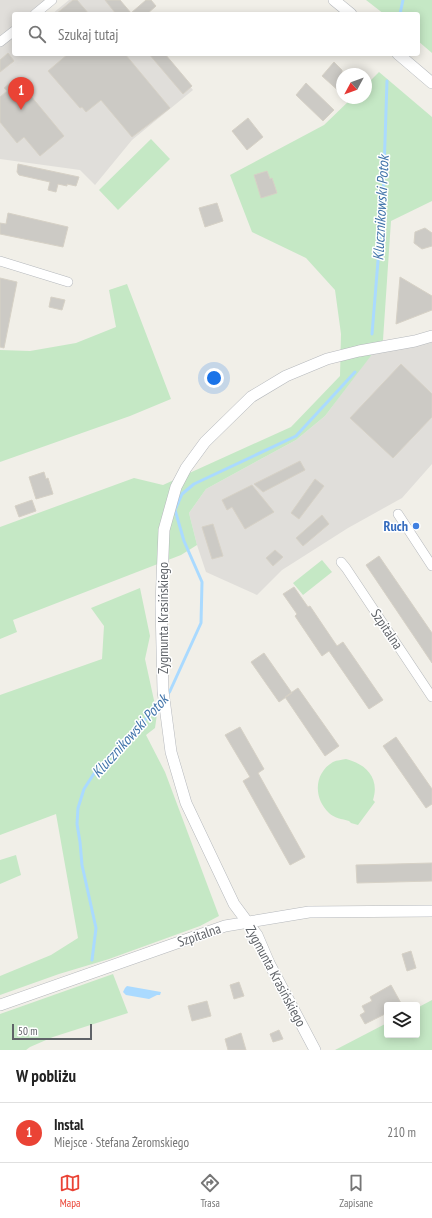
<!DOCTYPE html>
<html lang="pl">
<head>
<meta charset="utf-8">
<style>
	:root { --surface:#fff; --page:#f6f6f6; --text:#222; --muted:#767676; --line:#e0e0e0; --accent:#ea4335 }
	body { margin:0; font-family:"PT Sans Narrow",sans-serif; background:var(--page); color:var(--text) }
	.controls { position:absolute; right:12px; bottom:12px; display:grid; overflow:hidden; border-radius:4px; box-shadow:0 2px 10px #0003 }
	.controls button { width:36px; height:36px; display:grid; place-items:center; padding:0; border:0; border-bottom:1px solid var(--line); background:var(--surface); color:var(--text); font:20px sans-serif }
	.compass { position:absolute; left:336px; top:68px; width:36px; height:36px; border-radius:50%; background:var(--surface); box-shadow:0 2px 10px #0003; rotate:229deg }
	.scale { position:absolute; left:12px; bottom:10px; width:80px; box-sizing:border-box; padding-left:4px; border:2px solid #5f6368; border-top:0; font-size:11px; line-height:14px; white-space:nowrap; color:#5f6368; -webkit-text-stroke:3px #fff; paint-order:stroke }
	.you { position:absolute; left:214px; top:378px; width:14px; height:14px; margin:-10px; border:3px solid #fff; border-radius:50%; background:#1a73e8; box-shadow:0 0 0 6px #1a73e833 }
	.badge { display:grid; place-items:center; width:26px; height:26px; border-radius:50%; background:var(--accent); color:#fff; font-size:13px; font-weight:700 }
	.pin { position:absolute; translate:-50% -33px; filter:drop-shadow(0 1px 2px #0008) }
	.pin::after { content:''; position:absolute; top:21px; width:14px; height:12px; background:inherit; clip-path:polygon(0 0,100% 0,50% 100%) }
	.list { margin:0; padding:0; list-style:none }
	h2 { display:flex; justify-content:space-between; align-items:center; height:52px; margin:0; padding:0 16px; font-size:17px }
	h2 small { font-size:13px; font-weight:400; color:var(--muted) }
	.list li { display:grid; grid-template-columns:26px 1fr auto; gap:12px; align-items:center; box-sizing:border-box; height:60px; padding:0 16px; border-top:1px solid var(--line) }
	.list b { display:block; font-size:15px; white-space:nowrap }
	.list p { margin:0; font-size:13px; white-space:nowrap; color:var(--muted) }
	.list em { font-size:13px; font-style:normal; color:var(--muted) }
	.icon { flex:none; width:22px; height:22px; fill:none; stroke:currentColor; stroke-width:2; stroke-linecap:round; stroke-linejoin:round }
	.map { position:relative; flex:none; width:432px; height:1050px; overflow:hidden }
	.search { position:absolute; background:var(--surface); box-shadow:0 2px 10px #0003; left:12px; right:12px; top:12px; height:44px; display:flex; align-items:center; gap:10px; box-sizing:border-box; padding:0 14px; border-radius:4px; color:var(--muted); font-size:15px }
	.sheet { height:112px; background:var(--surface) }
	nav { display:flex; justify-content:space-around; align-items:center; box-sizing:border-box; height:56px; border-top:1px solid var(--line); background:var(--surface); font-size:11px; color:var(--muted) }
	nav a { display:grid; justify-items:center; gap:2px }
	nav .on { color:var(--accent) }
	.map>svg:first-child { display:block }
	.industrial { fill:#e0deda }
	.green { fill:#c5e8c5 }
	.water { fill:#aadaff }
	.lines { fill:none; stroke-linecap:round; stroke-linejoin:round }
	.stream { stroke:#aadaff; stroke-width:3 }
	.building { fill:#cccac5; stroke:#d6d1c6 }
	.minor-casing { stroke:#b5b8bc; stroke-width:10 }
	.tertiary-casing { stroke:#b5b8bc; stroke-width:12 }
	.minor { stroke:#fff; stroke-width:9 }
	.tertiary { stroke:#fff; stroke-width:11 }
	.shop-dot { fill:#3f7fe0; stroke:#fff; stroke-width:1.5 }
	.labels { text-anchor:middle; stroke-width:3; stroke-linejoin:round; paint-order:stroke }
	.shop-label { font-size:14px; font-weight:bold; fill:#366cbe; stroke:#fff; text-anchor:end }
	.street-label { font-size:14px; fill:#5f6368; stroke:#fff }
	.water-label { font-size:15px; font-style:italic; fill:#4174aa; stroke:#fff }
</style>
</head>
<body>
<div class="map">
<svg width="432" height="1050" viewBox="0 0 432 1050">
	<rect width="100%" height="100%" fill="#f1efe8"/>
	<!-- industrial -->
	<path class="industrial" d="M0,0H49L43,14H14V54H163L193,90L132,140L95,185L80,170L0,159Z
		M69,0H119L130,14H52Z
		M432,342V464L402,498L348,528L282,570L257,595L206,572L197,545L189,513L206,489L296,440L325,416L374,351Z"/>
	<!-- green -->
	<path class="green" d="M366,0H432V53L418,41V14H384Z
		M379,72L432,117V201L391,221L383,340L325,416L296,440L206,489L189,513L197,545L181,555L13,620L17,632L0,639V527L134,478L163,485L291,427L340,376L341,334L335,290L306,258L252,232L230,175L324,125L352,98H366V85Z
		M151,139L170,159L118,210L99,190Z
		M127,284L171,399L130,416L0,462V350L30,351L76,343L116,327L109,290Z
		M322,560L332,572L303,595L293,583Z
		M140,588L150,636L145,659L157,714L155,728L146,735L165,772L219,916L200,926L109,959L59,974L0,995V976L51,955L78,938L56,814L0,835V695L102,659L104,626L91,608Z
		M346,759C366,764 380,778 373,800L375,802L358,825L351,823L349,821C342,819 334,818 329,813C313,798 314,773 333,762C337,760 342,760 346,759Z
		M16,855L21,875L0,884V860Z
		M113,974L128,1013L53,1037L30,1047L26,1050H0V1014Z
		M432,1000V1050H335L387,1023V1035H417V1008Z"/>
	<!-- water -->
	<path class="water" d="M127,986L161,992L160,995H157L149,999L126,995L123,992L125,988Z"/>
	<g class="lines">
		<!-- stream -->
		<path class="stream" d="M400,14L403,0
			M372,334L383,200L387,81
			M167,695L170,691L201,623L202,582L184,541L175,510L182,494L194,484L296,436L355,372
			M92,960L96,928L82,865L80,842L77,824L78,808L84,789L95,772L161,703"/>
	</g>
	<!-- building -->
	<path class="building" d="M73,0H77L89,14H56Z
		M105,0H120L131,13L146,0H151L156,6L147,14H116Z
		M8,53L14,61L0,72V60Z
		M68,54H125L170,108L132,137L101,100L86,112L82,107L80,108L48,71Z
		M149,54H165L192,86L183,94Z
		M334,62L342,70V94L322,76Z
		M16,78L64,136L40,156L24,137L17,143L0,122V97L7,91L4,88Z
		M306,83L334,110L323,121L296,95Z
		M248,118L263,137L247,150L232,131Z
		M18,164L79,177L76,186L67,184V186L58,184L56,192L48,190L50,182L19,175L17,172Z
		M267,171L270,179L272,178L277,193L261,198L254,175Z
		M217,203L223,221L205,227L199,208Z
		M8,213L68,227L63,247L0,234V223L6,224Z
		M425,228L432,233V246L422,249L414,243L415,232Z
		M400,277L432,296V310L396,324Z
		M0,278L17,282L4,348L0,347Z
		M51,297L65,300L62,310L49,307Z
		M401,364L432,394V417L393,458L350,418Z
		M300,461L305,470L263,492L254,484Z
		M44,472L46,479L48,478L53,494L36,499L29,477Z
		M315,479L324,486L299,519L291,513Z
		M252,485L274,512L245,529L232,507L227,510L222,500Z
		M32,500L36,511L19,517L15,506Z
		M322,515L329,524L303,546L296,538Z
		M213,524L223,556L212,559L202,527Z
		M275,550L283,557L273,566L266,558Z
		M379,556L432,633V663L366,565Z
		M294,587L308,607L310,606L337,646L343,642L383,700L369,709L329,651L322,656L295,616L297,614L283,594Z
		M264,653L292,693L279,702L251,662Z
		M298,688L339,746L325,756L285,697Z
		M240,727L264,769L258,773L305,857L290,865L243,781L250,777L225,735Z
		M396,737L432,789V804L426,808L383,746Z
		M432,863V881L357,883L356,865Z
		M411,951L416,968L407,971L402,954Z
		M239,982L244,996L234,999L230,985Z
		M391,985L402,1005H387V1013L365,1024L360,1015L365,1012L362,1006L372,1001L370,997Z
		M207,1001L211,1016L192,1021L188,1006Z
		M279,1030L283,1039L273,1042L270,1034Z
		M241,1033L246,1050H228L225,1039Z"/>
	<g class="lines">
		<!-- minor casing -->
		<g class="minor-casing">
			<path id="minor" d="M35,14L52,0
				M0,42L14,31
				M0,261L68,282
				M398,514L432,566
				M341,562L346,568L432,697"/>
		</g>
		<!-- tertiary casing -->
		<g class="tertiary-casing">
			<path id="tertiary" d="M334,0L351,14
				M398,54L432,83
				M0,1005L225,926L309,912L432,911
				M315,1050L269,963L257,935L234,904L186,803L171,752L163,691L161,604L164,530L176,487L186,468L205,442L251,397L286,376L327,359L359,351L415,341L432,336"/>
		</g>
		<!-- minor -->
		<use href="#minor" class="minor"/>
		<!-- tertiary -->
		<use href="#tertiary" class="tertiary"/>
	</g>
	<!-- markers -->
	<circle class="shop-dot" cx="416" cy="526" r="4"/>
	<g class="labels">
		<!-- shop labels -->
		<g class="shop-label">
			<text x="408" y="531">Ruch</text>
		</g>
		<!-- street labels -->
		<g class="street-label">
			<text transform="translate(163 618) rotate(-90)" y="5">Zygmunta Krasińskiego</text>
			<text transform="translate(387 629) rotate(56)" y="5">Szpitalna</text>
			<text transform="translate(199 935) rotate(-19)" y="5">Szpitalna</text>
			<text transform="translate(276 976) rotate(62)" y="5">Zygmunta Krasińskiego</text>
		</g>
		<!-- water labels -->
		<g class="water-label">
			<text transform="translate(381 208) rotate(-87)" y="5">Klucznikowski Potok</text>
			<text transform="translate(130 736) rotate(-48)" y="5">Klucznikowski Potok</text>
		</g>
	</g>
</svg>
<div class="controls">
<button><svg class="icon" aria-label="layers" viewBox="0 0 24 24"><path d="M12 4l9 5-9 5-9-5zM3 14l9 5 9-5"/></svg></button>
</div>
<svg class="compass" viewBox="-18 -18 36 36"><path d="M0-13l5 13h-10z" fill="#e53935"/><path d="M0 13l5-13h-10z" fill="#767676"/></svg>
<div class="scale">50 m</div>
<div class="you"></div>
<div class="pin badge" style="left:21px;top:110px">1</div>
<div class="search"><svg class="icon" aria-label="search" viewBox="0 0 24 24"><circle cx="10" cy="10" r="6"/><path d="M15 15l6 6"/></svg>Szukaj tutaj</div>
</div>
<section class="sheet">
<h2>W pobliżu<small></small></h2>
<ul class="list">
<li><span class="badge">1</span><div><b>Instal</b><p>Miejsce · Stefana Żeromskiego</p></div><em>210 m</em></li>
</ul>
</section>
<nav>
<a class="on"><svg class="icon" aria-label="map" viewBox="0 0 24 24"><path d="M3 6l6-2 6 2 6-2v14l-6 2-6-2-6 2zM9 4v14M15 6v14"/></svg>Mapa</a>
<a><svg class="icon" aria-label="directions" viewBox="0 0 24 24"><path d="M12 3l9 9-9 9-9-9zM9 14v-3h6M13 9l2 2-2 2"/></svg>Trasa</a>
<a><svg class="icon" aria-label="saved" viewBox="0 0 24 24"><path d="M7 4h10v16l-5-4-5 4z"/></svg>Zapisane</a>
</nav>
</body>
</html>
